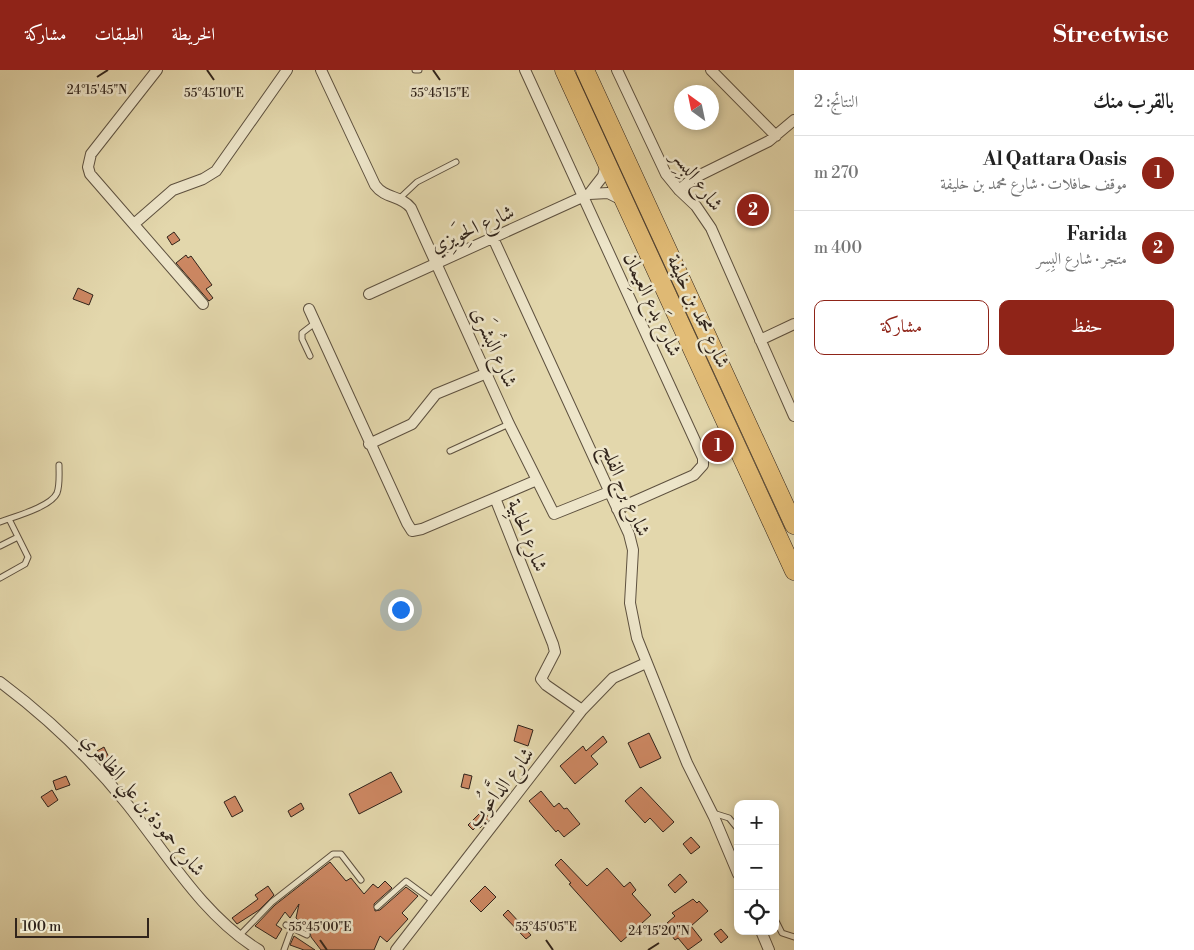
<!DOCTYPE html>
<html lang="ar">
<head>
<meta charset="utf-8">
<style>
	:root { --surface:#fff; --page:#f2f2f2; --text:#222; --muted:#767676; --line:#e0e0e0; --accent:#8f2418 }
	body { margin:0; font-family:"Libre Bodoni",Amiri,serif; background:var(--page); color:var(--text); direction:rtl }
	.controls { position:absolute; right:15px; bottom:15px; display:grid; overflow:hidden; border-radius:10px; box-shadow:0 2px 8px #0003 }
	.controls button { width:45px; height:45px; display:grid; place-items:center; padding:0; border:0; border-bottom:1px solid var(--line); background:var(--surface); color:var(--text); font:25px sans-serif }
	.compass { position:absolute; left:674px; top:15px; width:45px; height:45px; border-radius:50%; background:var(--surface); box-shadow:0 2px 8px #0003; rotate:327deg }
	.scale { position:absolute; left:15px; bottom:12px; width:134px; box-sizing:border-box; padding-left:5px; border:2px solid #31241b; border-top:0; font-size:14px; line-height:18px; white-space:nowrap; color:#31241b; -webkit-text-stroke:4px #ede5c9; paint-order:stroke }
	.you { position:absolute; left:400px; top:539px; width:18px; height:18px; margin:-12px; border:4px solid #fff; border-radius:50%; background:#1a73e8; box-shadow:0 0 0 8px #1a73e833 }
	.badge { display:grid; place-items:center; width:32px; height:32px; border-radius:50%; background:var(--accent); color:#fff; font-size:16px; font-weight:700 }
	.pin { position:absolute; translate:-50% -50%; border:2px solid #fff; box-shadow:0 1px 5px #0006 }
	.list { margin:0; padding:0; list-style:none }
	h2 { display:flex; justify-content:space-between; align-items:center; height:65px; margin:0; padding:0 20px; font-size:21px }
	h2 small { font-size:16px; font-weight:400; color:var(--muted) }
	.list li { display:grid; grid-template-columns:32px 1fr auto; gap:15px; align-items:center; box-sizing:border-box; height:75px; padding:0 20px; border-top:1px solid var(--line) }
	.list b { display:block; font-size:19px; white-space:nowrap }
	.list p { margin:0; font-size:16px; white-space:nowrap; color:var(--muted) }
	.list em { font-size:16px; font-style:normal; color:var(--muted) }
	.actions { display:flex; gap:10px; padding:15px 20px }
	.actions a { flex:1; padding:11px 0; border:1px solid var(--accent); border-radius:10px; text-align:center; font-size:18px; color:var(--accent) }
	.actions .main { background:var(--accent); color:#fff }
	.icon { flex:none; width:28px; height:28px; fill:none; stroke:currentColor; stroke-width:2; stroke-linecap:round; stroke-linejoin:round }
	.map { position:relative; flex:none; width:794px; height:880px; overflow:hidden; direction:ltr }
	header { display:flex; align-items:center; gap:30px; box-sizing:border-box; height:70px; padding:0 25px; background:var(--accent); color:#fff }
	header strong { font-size:24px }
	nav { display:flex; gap:28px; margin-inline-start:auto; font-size:18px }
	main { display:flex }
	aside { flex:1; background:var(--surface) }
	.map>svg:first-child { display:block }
	.building { fill:#cc8762; stroke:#31241b }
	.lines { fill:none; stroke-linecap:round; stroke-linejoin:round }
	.lane-casing { stroke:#5e513f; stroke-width:7 }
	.street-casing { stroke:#5e513f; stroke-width:12 }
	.highway-casing { stroke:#31241b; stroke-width:19 }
	.lane { stroke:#ede5c9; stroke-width:5 }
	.street { stroke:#ede5c9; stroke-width:10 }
	.highway { stroke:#e2bc76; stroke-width:18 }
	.ticks { fill:none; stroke:#31241b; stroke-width:2 }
	.labels { text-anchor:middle; stroke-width:5; stroke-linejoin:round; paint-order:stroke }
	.street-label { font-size:20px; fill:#31241b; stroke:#ede5c9 }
	.ticks-label { font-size:12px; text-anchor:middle; fill:#31241b; stroke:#ede5c9; stroke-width:5; stroke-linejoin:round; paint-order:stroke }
</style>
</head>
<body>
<header>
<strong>Streetwise</strong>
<nav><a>الخريطة</a><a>الطبقات</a><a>مشاركة</a></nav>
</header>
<main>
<aside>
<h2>بالقرب منك<small>النتائج: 2</small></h2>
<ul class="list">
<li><span class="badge">1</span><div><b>Al Qattara Oasis</b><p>موقف حافلات · شارع محمد بن خليفة</p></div><em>270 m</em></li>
<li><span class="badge">2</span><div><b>Farida</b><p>متجر · شارع البِسِر</p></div><em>400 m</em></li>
</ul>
<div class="actions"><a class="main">حفظ</a><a>مشاركة</a></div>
</aside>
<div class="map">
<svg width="794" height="880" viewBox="0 0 794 880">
	<rect width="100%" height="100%" fill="#e3d7ac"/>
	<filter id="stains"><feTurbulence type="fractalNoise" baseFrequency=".004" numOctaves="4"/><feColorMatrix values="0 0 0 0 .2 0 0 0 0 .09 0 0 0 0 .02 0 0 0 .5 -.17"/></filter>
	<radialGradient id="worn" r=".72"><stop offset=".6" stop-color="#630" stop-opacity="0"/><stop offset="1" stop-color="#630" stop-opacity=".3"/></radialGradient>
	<!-- building -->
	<path class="building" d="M174,162L180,170L172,175L167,167Z
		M186,185L188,188L191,186L212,215L206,219L213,228L209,231L176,193Z
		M78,218L93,225L89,235L73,229Z
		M518,655L533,660L528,676L514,671Z
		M649,663L661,688L640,698L628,673Z
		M603,666L607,672L591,686L598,694L575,714L560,696L583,676L586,681Z
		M104,677L115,700L111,702L97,681Z
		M391,702L402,722L359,744L349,724Z
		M464,704L472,706L469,719L461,717Z
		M66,706L70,715L56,720L53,711Z
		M641,717L674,752L663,762L650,748L645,753L625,731Z
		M52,720L58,730L48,737L41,727Z
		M541,721L554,737L559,733L564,739L567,738L580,754L564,767L558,760L556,762L529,731Z
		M235,726L243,741L232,747L224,732Z
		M301,733L304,739L291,747L288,741Z
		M482,741L490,748L480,758L477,756L473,760L468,755Z
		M691,767L700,777L691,784L683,774Z
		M561,789L587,816L607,798L624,817L630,812L636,820L632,824L651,845L621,872L569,814L571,813L555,795Z
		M330,792L346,811L351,808L364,824L373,814L378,818L385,811L392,818L374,834L375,841L380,840L406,817L418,826L402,843L408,849L387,872L380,866L374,880H321L311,867L310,862L296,848L299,834L290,848L285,842L276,855L282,859L276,869L255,856L275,835Z
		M680,804L687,812L675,823L668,815Z
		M268,816L274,825L259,840L237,854L232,848L258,829L255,825Z
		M485,816L496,827L481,842L470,831Z
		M693,829L697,833L699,831L708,841L691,856L702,870L688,880L678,868L675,870L669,862L672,859L667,853L675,846L672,843Z
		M508,840L531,865L526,869L503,845Z
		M721,859L728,867L721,873L714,864Z
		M294,866L315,880H304L290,875Z"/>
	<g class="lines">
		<!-- lane casing -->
		<g class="lane-casing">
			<path id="lane" d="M415,0H419
				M400,128L417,112L456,92
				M310,286L302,269V263L315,253
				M450,381L509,354
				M0,452C13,447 51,437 57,423C60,415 59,404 59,395
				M0,476L18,467
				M0,508L25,494L28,487L9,449
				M713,743L729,748L738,759
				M377,837L406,811L433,831
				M775,849L782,863L794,867
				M286,855L307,865
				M239,866L272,832L333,784H341L361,810
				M284,880L292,858"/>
		</g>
		<!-- street casing -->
		<g class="street-casing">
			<path id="street" d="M157,0L91,84L88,97L90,104L203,234
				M321,0L375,115C385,129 401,125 411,138L509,354L554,444L609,422
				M525,0L703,388V395L694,405L617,439
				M617,0L666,104L679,120L696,136L711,158L794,346
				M711,0L776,66
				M679,120L692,109L769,71L794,50
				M589,124L603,106L606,93
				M134,154L173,120L203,109L216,101L287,0
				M493,168L629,464L633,480L630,533L637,568L687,693L714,747L738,804
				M369,224L589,124L608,123L622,130
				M309,239L407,453L412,461L422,459L495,428L553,574L555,582L541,609L546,615L582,640
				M760,270L794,254
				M369,374L412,354L436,324L487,303
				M495,428L537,410
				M0,612C47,647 90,688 127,734C167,784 203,846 259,880
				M761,861L769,880
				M396,880L582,640L613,608L646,593"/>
		</g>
		<!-- highway casing -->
		<g class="highway-casing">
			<path id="highway" d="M564,0L794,501
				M585,0L794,455"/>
		</g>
		<!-- lane -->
		<use href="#lane" class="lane"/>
		<!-- street -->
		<use href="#street" class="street"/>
		<!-- highway -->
		<use href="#highway" class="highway"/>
	</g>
	<!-- ticks -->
	<path class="ticks" d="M207,0L214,10M433,0L440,10M97,7L108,0M320,870L327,880M546,870L553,880M648,880L659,873"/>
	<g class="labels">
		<!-- street labels -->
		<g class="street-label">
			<text transform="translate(698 110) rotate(53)" y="7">شارع البِسِر</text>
			<text transform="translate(472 158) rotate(-24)" y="7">شارع الحِوَيزِي</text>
			<text transform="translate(653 234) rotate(65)" y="7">شارع بَدع العِيمان</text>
			<text transform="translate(699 241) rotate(65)" y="7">شارع محمد بن خليفة</text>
			<text transform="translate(495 277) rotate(66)" y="7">شارع البُشرَى</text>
			<text transform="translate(626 420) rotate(67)" y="7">شارع برج الفلج</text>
			<text transform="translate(528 465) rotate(68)" y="7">شارع الحابِية</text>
			<text transform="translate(500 717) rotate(-52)" y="7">شارع الدَّاعُوب</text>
			<text transform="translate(144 734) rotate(50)" y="7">شارع حمودة بن علي الظاهري</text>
		</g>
	</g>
	<g class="ticks-label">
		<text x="97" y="24">24°15'45"N</text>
		<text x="214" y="27">55°45'10"E</text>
		<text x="440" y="27">55°45'15"E</text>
		<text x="320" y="861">55°45'00"E</text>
		<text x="546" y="861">55°45'05"E</text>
		<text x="659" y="865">24°15'20"N</text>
	</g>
	<rect width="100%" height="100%" filter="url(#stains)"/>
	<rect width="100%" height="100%" fill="url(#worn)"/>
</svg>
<div class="controls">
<button>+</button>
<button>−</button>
<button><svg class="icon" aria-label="locate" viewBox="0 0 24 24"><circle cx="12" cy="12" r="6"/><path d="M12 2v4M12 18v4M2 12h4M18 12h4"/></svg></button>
</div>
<svg class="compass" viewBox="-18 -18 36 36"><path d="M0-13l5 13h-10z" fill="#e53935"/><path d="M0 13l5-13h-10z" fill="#767676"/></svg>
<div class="scale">100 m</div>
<div class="you"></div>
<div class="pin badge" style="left:718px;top:376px">1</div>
<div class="pin badge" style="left:753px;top:140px">2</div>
</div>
</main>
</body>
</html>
